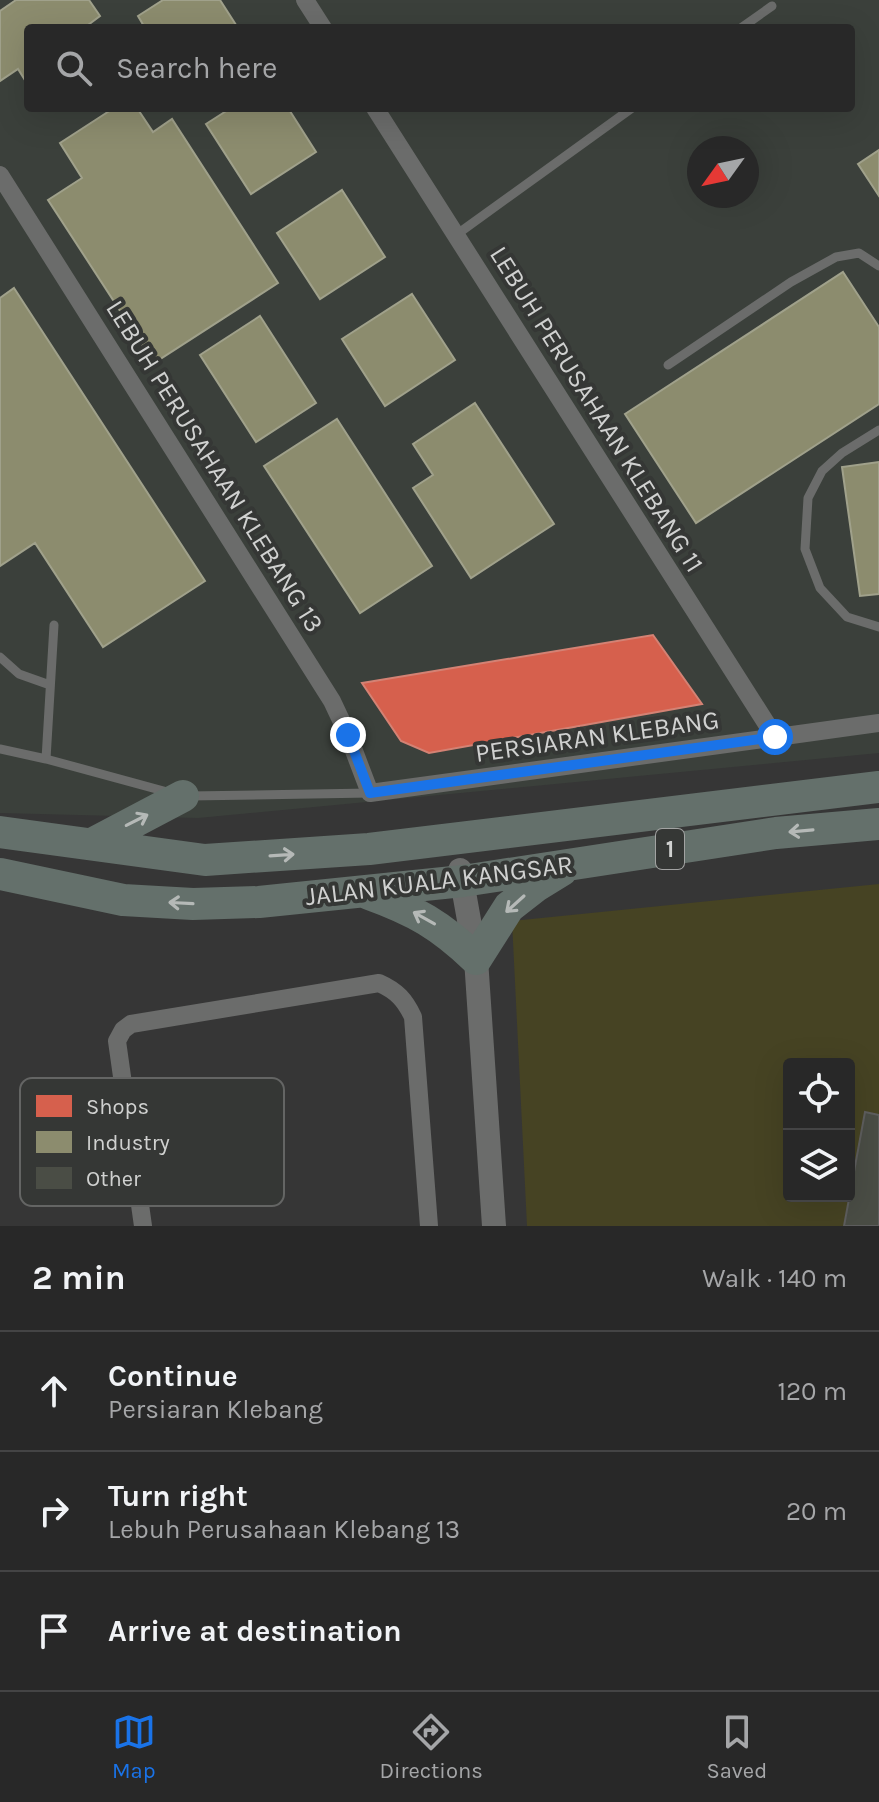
<!DOCTYPE html>
<html lang="en">
<head>
<meta charset="utf-8">
<style>
	:root { --surface:#282828; --page:#343434; --text:#f1f3f6; --muted:#a5a6a8; --line:#444445; --accent:#1a73e8 }
	body { margin:0; font-family:Karla,sans-serif; background:var(--page); color:var(--text) }
	.controls { position:absolute; right:24px; bottom:24px; display:grid; overflow:hidden; border-radius:8px; box-shadow:0 8px 32px #0002 }
	.controls button { width:72px; height:72px; display:grid; place-items:center; padding:0; border:0; border-bottom:2px solid var(--line); background:var(--surface); color:var(--text); font:40px sans-serif }
	.compass { position:absolute; left:687px; top:136px; width:72px; height:72px; border-radius:50%; background:var(--surface); box-shadow:0 8px 32px #0002; rotate:237deg }
	.stop { position:absolute; width:24px; height:24px; margin:-18px; border:6px solid #1a73e8; border-radius:50%; background:#fff }
	.stop.end { background:#1a73e8; border-color:#fff; box-shadow:0 2px 8px #0008 }
	.list { margin:0; padding:0; list-style:none }
	h2 { display:flex; justify-content:space-between; align-items:center; height:104px; margin:0; padding:0 32px; font-size:34px }
	h2 small { font-size:26px; font-weight:400; color:var(--muted) }
	.list li { display:grid; grid-template-columns:52px 1fr auto; gap:24px; align-items:center; box-sizing:border-box; height:120px; padding:0 32px; border-top:2px solid var(--line) }
	.list b { display:block; font-size:30px; white-space:nowrap }
	.list p { margin:0; font-size:26px; white-space:nowrap; color:var(--muted) }
	.list em { font-size:26px; font-style:normal; color:var(--muted) }
	.icon { flex:none; width:44px; height:44px; fill:none; stroke:currentColor; stroke-width:2; stroke-linecap:round; stroke-linejoin:round }
	.map { position:relative; flex:none; width:879px; height:1226px; overflow:hidden }
	.search { position:absolute; background:var(--surface); box-shadow:0 8px 32px #0002; left:24px; right:24px; top:24px; height:88px; display:flex; align-items:center; gap:20px; box-sizing:border-box; padding:0 28px; border-radius:8px; color:var(--muted); font-size:30px }
	.sheet { height:464px; background:var(--surface) }
	nav { display:flex; justify-content:space-around; align-items:center; box-sizing:border-box; height:112px; border-top:2px solid var(--line); background:var(--surface); font-size:22px; color:var(--muted) }
	nav a { display:grid; justify-items:center; gap:4px }
	nav .on { color:var(--accent) }
	.map>svg:first-child { display:block }
	.built { fill:#3b403b; fill-rule:evenodd }
	.green { fill:#464323; fill-rule:evenodd }
	.shops { fill:#d6604d; stroke:#d48274; stroke-width:2 }
	.industry { fill:#8c8c6e; stroke:#a0a18b; stroke-width:2 }
	.building { fill:#4a4d45; stroke:#5e5e5e; stroke-width:2 }
	.lines { fill:none; stroke-linecap:round; stroke-linejoin:round }
	.service { stroke:#6b6c6b; stroke-width:9 }
	.minor { stroke:#6b6c6b; stroke-width:18 }
	.tertiary { stroke:#6b6c6b; stroke-width:24 }
	.trunk { stroke:#64706b; stroke-width:32 }
	.oneway { stroke:#b5b9b7 }
	.route { stroke:#1a73e8; stroke-width:10 }
	.labels { text-anchor:middle; stroke-width:8; stroke-linejoin:round; paint-order:stroke }
	.shield { fill:#353735; stroke:#a2a3a2; stroke-width:2 }
	.shield-label { font-size:24px; font-weight:bold; fill:#d0d1d0 }
	.street-label { font-size:26px; fill:#d0d1d0; stroke:#353735 }
	.key { fill:#353735; stroke:#646564; stroke-width:2 }
	.key-label { font-size:22px; fill:#d0d1d0 }
</style>
</head>
<body>
<div class="map">
<svg width="879" height="1226" viewBox="0 0 879 1226">
	<rect width="100%" height="100%" fill="#363636"/>
	<!-- built -->
	<path class="built" d="M0,0H879V753L198,818L0,813ZM28,28H851V108H28ZM699,148H747V196H699Z"/>
	<!-- green -->
	<path class="green" d="M879,884V1226H527L512,921ZM789,1064H849V1196H789Z"/>
	<!-- shops -->
	<path class="shops" d="M653,635L702,704L429,753L401,741L362,683Z"/>
	<!-- industry -->
	<path class="industry" d="M16,0H89L100,16L84,28H28V85L18,69L0,81V11Z
		M163,0H220L238,28H145L138,16Z
		M114,108H137L153,132L172,119L278,283L154,363L48,200L82,178L60,143Z
		M231,108H288L316,152L251,194L206,124Z
		M879,150V196L858,164Z
		M342,190L385,257L320,299L277,233Z
		M843,272L879,327V404L696,523L625,414Z
		M14,288L205,581L103,647L35,543L0,566V298Z
		M412,294L455,360L385,406L342,339Z
		M260,316L316,403L256,442L200,355Z
		M475,403L554,524L471,578L413,488L433,475L413,444Z
		M337,419L432,566L360,613L264,466Z
		M879,462V594L860,596L842,467Z"/>
	<!-- building -->
	<path class="building" d="M865,1112L879,1115V1226H844Z"/>
	<g class="lines">
		<!-- service -->
		<path class="service" d="M741,28L772,6
			M456,235L632,108
			M668,365L791,282L836,257L859,253L879,266
			M879,430L842,453L822,471L808,498L805,549L820,588L847,617L879,627
			M0,657L19,674L50,685
			M0,749L46,759L171,793
			M46,759L54,625
			M189,796L370,793"/>
		<!-- minor -->
		<path class="minor" d="M305,0L323,28
			M375,108L775,737
			M0,175L332,701L348,735L370,793L879,723
			M143,1226L117,1041L123,1030L131,1024L379,983C397,991 405,1000 413,1017L429,1226"/>
		<!-- tertiary -->
		<path class="tertiary" d="M460,870L476,959L494,1226"/>
		<!-- trunk -->
		<path class="trunk" d="M0,832L205,860L369,849L879,787
			M92,844L183,796
			M0,874L123,900L193,904L259,902L463,881L776,833L879,824
			M369,894C416,911 440,925 476,959L509,907L536,886L562,870"/>
	</g>
	<!-- one-way arrows -->
	<defs><path id="oneway-shaft" d="M-6 0H5M1.5-3L5.5 0L1.5 3" fill="none" stroke-width="1.6" stroke-linecap="round" stroke-linejoin="round" transform="scale(2)"/></defs>
	<g class="oneway">
		<use href="#oneway-shaft" transform="translate(137 820) rotate(-27)"/>
		<use href="#oneway-shaft" transform="translate(801 831) rotate(175)"/>
		<use href="#oneway-shaft" transform="translate(282 855) rotate(-4)"/>
		<use href="#oneway-shaft" transform="translate(181 903) rotate(-177)"/>
		<use href="#oneway-shaft" transform="translate(515 904) rotate(138)"/>
		<use href="#oneway-shaft" transform="translate(424 918) rotate(-151)"/>
	</g>
	<g class="lines">
		<!-- route -->
		<path class="route" d="M348,735L370,793L775,737"/>
	</g>
	<g class="labels">
		<!-- shield labels -->
		<rect class="shield" x="656" y="829" width="28" height="40" rx="6"/>
		<g class="shield-label">
			<text x="670" y="857">1</text>
		</g>
		<!-- street labels -->
		<g class="street-label">
			<text transform="translate(597 409) rotate(58)" y="9">LEBUH PERUSAHAAN KLEBANG 11</text>
			<text transform="translate(215 466) rotate(58)" y="9">LEBUH PERUSAHAAN KLEBANG 13</text>
			<text transform="translate(597 736) rotate(-8)" y="9">PERSIARAN KLEBANG</text>
			<text transform="translate(439 880) rotate(-7)" y="9">JALAN KUALA KANGSAR</text>
		</g>
	</g>
	<!-- legend -->
	<rect x="20" y="1078" width="264" height="128" rx="12" class="key"/>
	<rect x="36" y="1095" width="36" height="22" fill="#d6604d"/>
	<rect x="36" y="1131" width="36" height="22" fill="#8c8c6e"/>
	<rect x="36" y="1167" width="36" height="22" fill="#4a4d45"/>
	<g class="key-label">
		<text x="86" y="1114">Shops</text>
		<text x="86" y="1150">Industry</text>
		<text x="86" y="1186">Other</text>
	</g>
</svg>
<div class="controls">
<button><svg class="icon" aria-label="locate" viewBox="0 0 24 24"><circle cx="12" cy="12" r="6"/><path d="M12 2v4M12 18v4M2 12h4M18 12h4"/></svg></button>
<button><svg class="icon" aria-label="layers" viewBox="0 0 24 24"><path d="M12 4l9 5-9 5-9-5zM3 14l9 5 9-5"/></svg></button>
</div>
<svg class="compass" viewBox="-18 -18 36 36"><path d="M0-13l5 13h-10z" fill="#e53935"/><path d="M0 13l5-13h-10z" fill="#a5a6a8"/></svg>
<div class="stop" style="left:775px;top:737px"></div>
<div class="stop end" style="left:348px;top:735px"></div>
<div class="search"><svg class="icon" aria-label="search" viewBox="0 0 24 24"><circle cx="10" cy="10" r="6"/><path d="M15 15l6 6"/></svg>Search here</div>
</div>
<section class="sheet">
<h2>2 min<small>Walk · 140 m</small></h2>
<ul class="list">
<li><svg class="icon" aria-label="ahead" viewBox="0 0 24 24"><path d="M12 20V5M6 11l6-6 6 6"/></svg><div><b>Continue</b><p>Persiaran Klebang</p></div><em>120 m</em></li>
<li><svg class="icon" aria-label="right" viewBox="0 0 24 24"><path d="M7 20v-9h11M14 6l5 5-5 5"/></svg><div><b>Turn right</b><p>Lebuh Perusahaan Klebang 13</p></div><em>20 m</em></li>
<li><svg class="icon" aria-label="arrive" viewBox="0 0 24 24"><path d="M6 21V4h12l-3 4 3 4H6"/></svg><div><b>Arrive at destination</b></div></li>
</ul>
</section>
<nav>
<a class="on"><svg class="icon" aria-label="map" viewBox="0 0 24 24"><path d="M3 6l6-2 6 2 6-2v14l-6 2-6-2-6 2zM9 4v14M15 6v14"/></svg>Map</a>
<a><svg class="icon" aria-label="directions" viewBox="0 0 24 24"><path d="M12 3l9 9-9 9-9-9zM9 14v-3h6M13 9l2 2-2 2"/></svg>Directions</a>
<a><svg class="icon" aria-label="saved" viewBox="0 0 24 24"><path d="M7 4h10v16l-5-4-5 4z"/></svg>Saved</a>
</nav>
</body>
</html>
